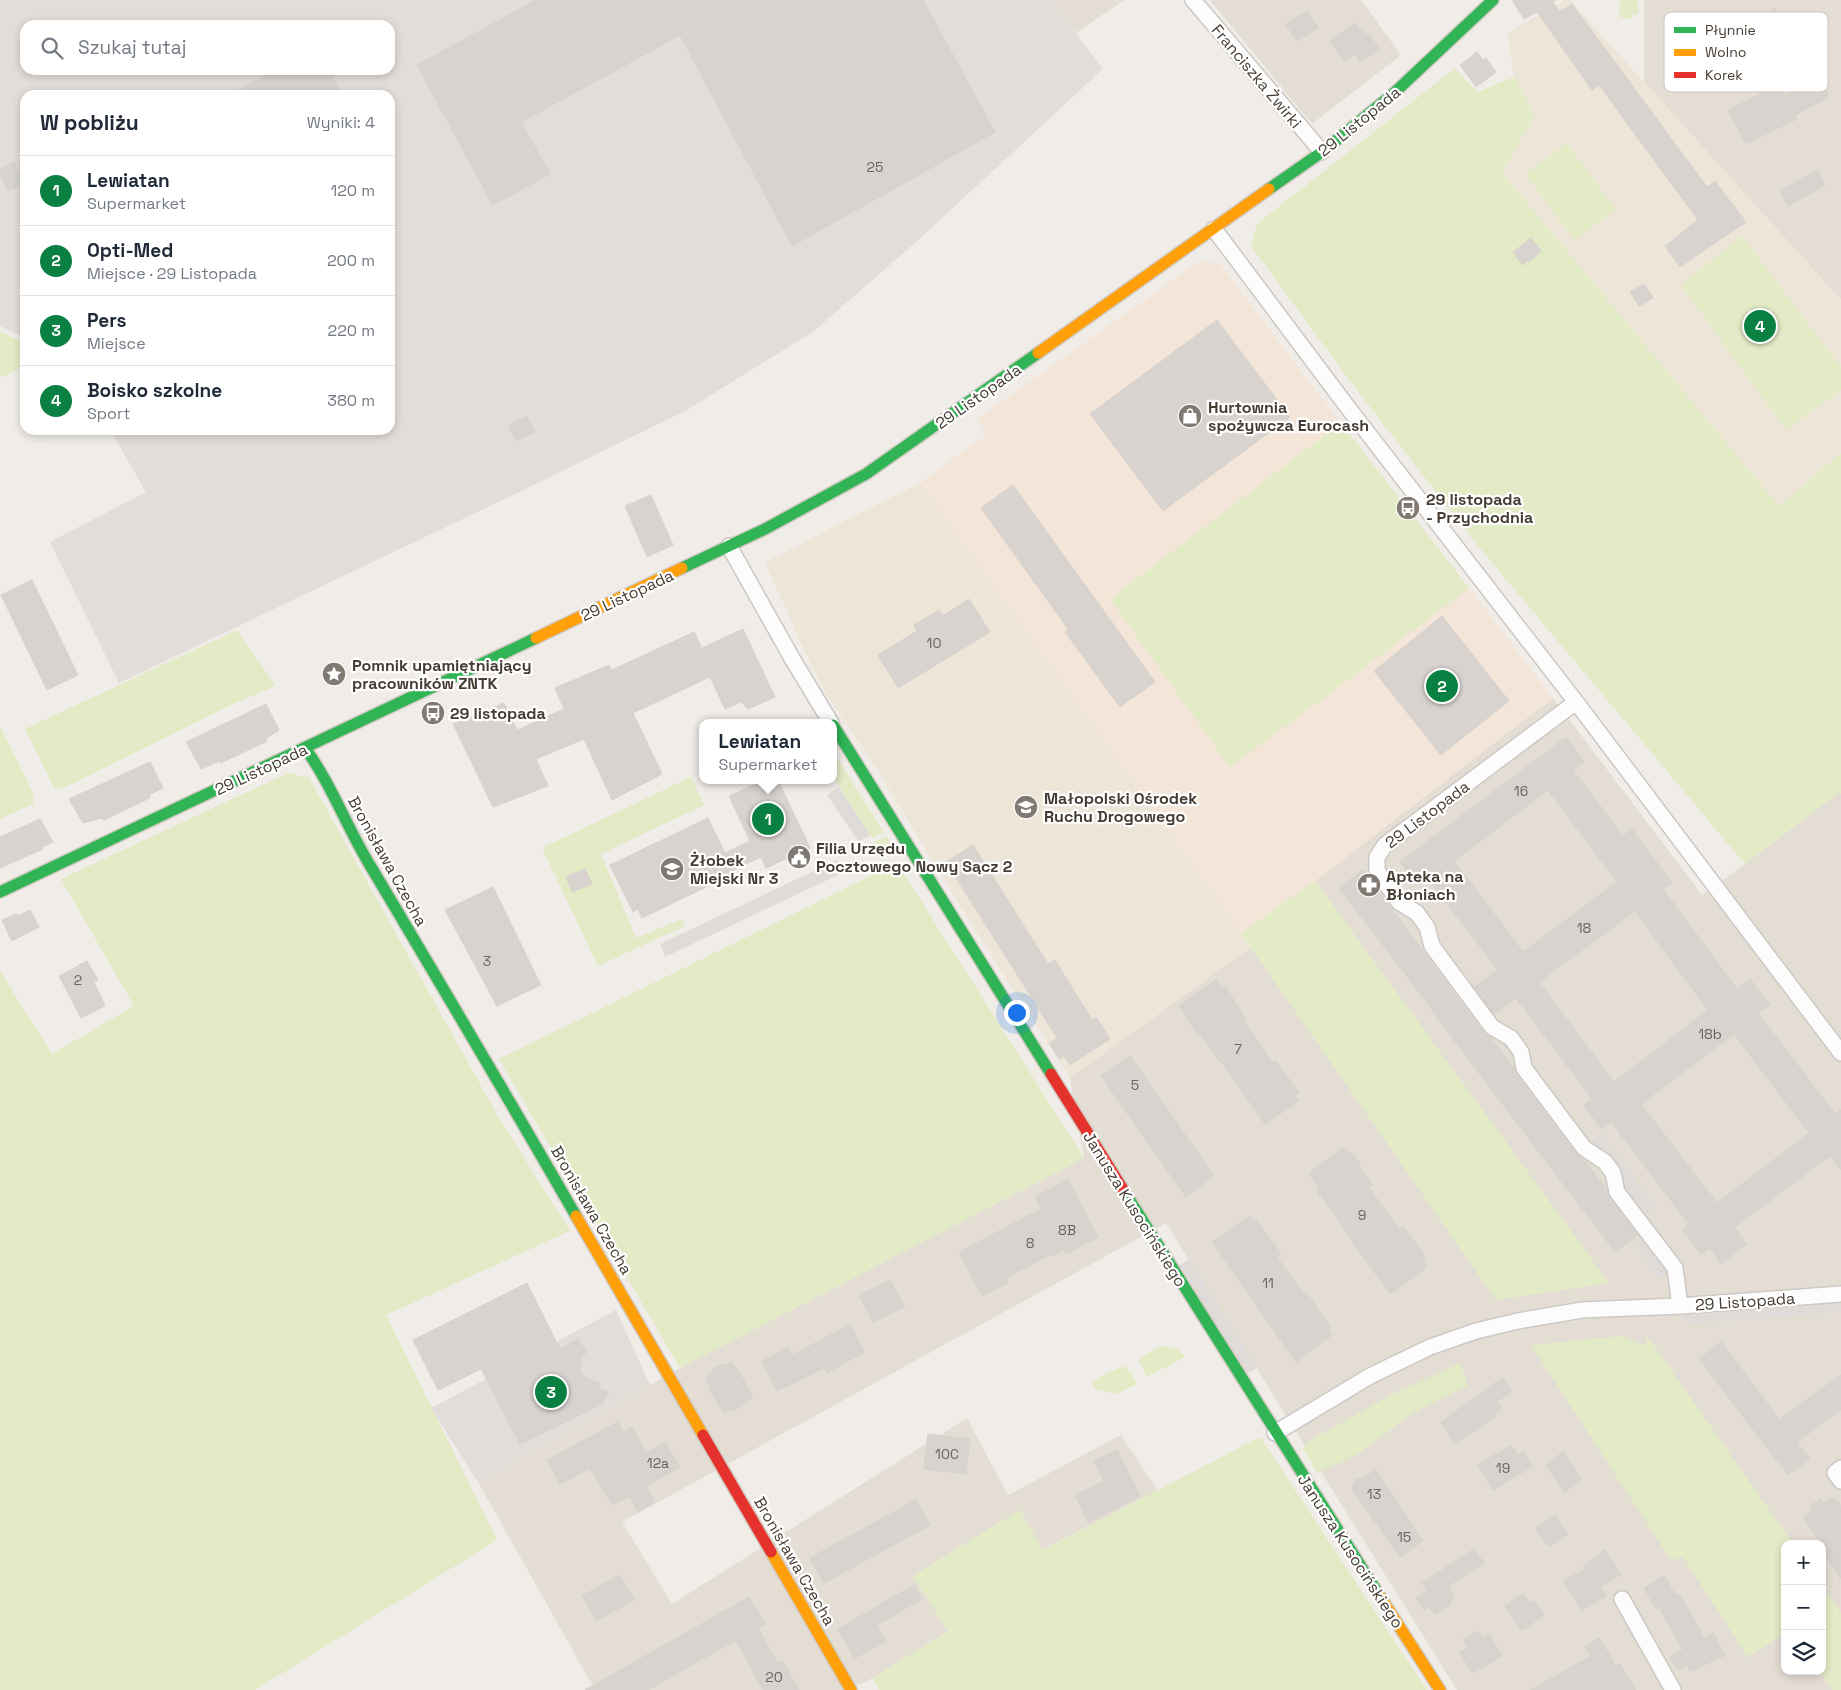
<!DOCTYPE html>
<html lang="pl">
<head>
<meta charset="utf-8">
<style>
	:root { --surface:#fff; --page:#f2f2f3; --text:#1f2937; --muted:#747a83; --line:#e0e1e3; --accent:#0b8043 }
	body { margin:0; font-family:"Space Grotesk",sans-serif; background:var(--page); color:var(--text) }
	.controls { position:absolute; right:15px; bottom:15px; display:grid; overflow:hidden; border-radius:10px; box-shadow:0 2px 8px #0003 }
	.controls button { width:45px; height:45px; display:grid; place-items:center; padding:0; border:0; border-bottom:1px solid var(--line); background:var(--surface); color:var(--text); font:25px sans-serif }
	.you { position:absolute; left:1016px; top:1012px; width:18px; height:18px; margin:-12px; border:4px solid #fff; border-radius:50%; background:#1a73e8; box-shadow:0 0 0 8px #1a73e833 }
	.badge { display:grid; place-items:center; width:32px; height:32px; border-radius:50%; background:var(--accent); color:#fff; font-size:16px; font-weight:700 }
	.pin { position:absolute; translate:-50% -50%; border:2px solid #fff; box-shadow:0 1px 5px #0006 }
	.popup { position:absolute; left:699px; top:719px; width:138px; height:65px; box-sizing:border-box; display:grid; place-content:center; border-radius:10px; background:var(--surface); filter:drop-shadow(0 1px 4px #0005); font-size:16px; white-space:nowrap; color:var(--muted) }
	.popup b { font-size:19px; color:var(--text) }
	.popup::after { content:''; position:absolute; left:50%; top:100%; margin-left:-10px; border:10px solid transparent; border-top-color:var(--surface) }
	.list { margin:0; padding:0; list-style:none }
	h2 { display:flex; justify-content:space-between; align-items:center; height:65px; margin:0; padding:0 20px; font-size:21px }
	h2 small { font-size:16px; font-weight:400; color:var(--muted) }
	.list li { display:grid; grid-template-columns:32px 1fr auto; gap:15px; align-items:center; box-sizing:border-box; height:70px; padding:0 20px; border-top:1px solid var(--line) }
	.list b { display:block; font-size:19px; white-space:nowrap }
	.list p { margin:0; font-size:16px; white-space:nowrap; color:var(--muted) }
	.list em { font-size:16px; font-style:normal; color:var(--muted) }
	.icon { flex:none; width:28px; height:28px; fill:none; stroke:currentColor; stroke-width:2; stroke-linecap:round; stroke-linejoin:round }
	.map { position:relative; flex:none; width:1841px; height:1690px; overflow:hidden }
	.search { position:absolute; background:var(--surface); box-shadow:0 2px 8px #0003; left:20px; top:20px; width:375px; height:55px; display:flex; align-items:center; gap:12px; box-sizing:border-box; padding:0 18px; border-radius:15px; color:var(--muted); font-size:19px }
	.panel { position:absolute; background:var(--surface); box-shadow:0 2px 8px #0003; left:20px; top:90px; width:375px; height:345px; border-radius:15px }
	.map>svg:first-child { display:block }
	.residential { fill:#e4ddd4; fill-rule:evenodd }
	.commercial { fill:#f4e5d9 }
	.industrial { fill:#e3ddd9; fill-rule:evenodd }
	.education { fill:#eee5d9 }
	.green { fill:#e2ebc6 }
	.parking { fill:#dfdbd8 }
	.building { fill:#d8d3cf; stroke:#d8d2cd; fill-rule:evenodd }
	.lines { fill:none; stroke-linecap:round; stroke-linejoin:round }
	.street-casing { stroke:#ccc8c4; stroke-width:18 }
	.fast-casing { stroke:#d1c9bf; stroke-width:14 }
	.slow-casing { stroke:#d1c9bf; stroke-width:14 }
	.jam-casing { stroke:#d1c9bf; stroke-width:14 }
	.street { stroke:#fdfcfc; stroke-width:15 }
	.fast { stroke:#30b455; stroke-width:11 }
	.slow { stroke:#ff9f0a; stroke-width:11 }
	.jam { stroke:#e5322d; stroke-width:11 }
	.labels { text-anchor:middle; stroke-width:4.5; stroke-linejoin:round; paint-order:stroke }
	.number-label { font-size:14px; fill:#6b635c }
	.street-label { font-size:16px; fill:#453c33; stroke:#fff }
	.poi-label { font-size:16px; font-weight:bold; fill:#453c33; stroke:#fff; text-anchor:start }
	.key { fill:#fff; stroke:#c7c4c2; stroke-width:1 }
	.key-label { font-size:14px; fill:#453c33 }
</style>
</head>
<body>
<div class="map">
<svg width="1841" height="1690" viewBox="0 0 1841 1690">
	<rect width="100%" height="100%" fill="#f0ece8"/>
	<!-- residential -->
	<path class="residential" d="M1051,0H1124L1076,33Z
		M1210,0H1361L1401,55L1312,124Z
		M1644,0H1841V300L1644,82Z
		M1553,698L1702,895L1745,864L1839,792L1841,794V1690H1457L1166,1223L622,1522L672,1604L967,1418L1008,1495L1121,1435L1158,1491L1042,1550L1020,1510L913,1576L948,1631L873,1678L847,1690H595L478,1482L680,1368L1084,1158L1070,1078L1251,947L1496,1299L1608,1283L1315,881ZM1785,1544H1822V1671H1785Z"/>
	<!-- commercial -->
	<path class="commercial" d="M1200,261L1220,264L1341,423L1110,599L1345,682L1469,588L1553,698L1315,881L1241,933L920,483L987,434L977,419Z"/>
	<!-- industrial -->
	<path class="industrial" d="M0,0H1051L1103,69L916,242L814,331L687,410L513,495L119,683L50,542L146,492L110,430H390V95H25V338L0,326ZM25,25H390V70H25Z
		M616,1310L650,1385L478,1482L431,1408Z"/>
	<!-- education -->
	<path class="education" d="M1564,0H1570L1841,300V453L1779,506L1502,173L1535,115L1514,77L1507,33Z
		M920,483L1251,947L1070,1078L963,911L872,761L827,696L799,639L765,562Z"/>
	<!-- green -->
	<path class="green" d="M1620,0H1638V15L1633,14L1632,19L1619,17Z
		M1455,68L1477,92L1514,77L1535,115L1502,173L1779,506L1841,453V794L1839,792L1745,864L1478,546L1353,385L1251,246L1257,224Z
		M1567,143L1616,210L1574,240L1525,174Z
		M1742,236L1841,367V390L1786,430L1681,285Z
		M0,332L25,343V366L0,378Z
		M1341,423L1469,588L1345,682L1230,767L1110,599Z
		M237,630L276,686L233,704L66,787L55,790L25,729Z
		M0,726L34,795L33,804L0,819Z
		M833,752L884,832L872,838L870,835L833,777Z
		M288,773L309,778L499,1118L570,1231L386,1315L497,1540L255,1690H0V971L52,1054L134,1006L61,879Z
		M691,777L704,805L601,854L636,938L682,919L685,926L598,966L542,848Z
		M886,836L891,844C882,854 873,856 862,848Z
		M897,863L1084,1158L680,1368L499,1059Z
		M1315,881L1609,1283L1496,1300L1241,933Z
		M1623,1336L1645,1346L1648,1337L1793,1544H1785V1634L1748,1657L1683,1557L1671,1560L1531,1345Z
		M1162,1346L1180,1350L1185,1357L1147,1377L1139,1361L1141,1357Z
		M1460,1363L1468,1385L1410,1415L1358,1454L1317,1473L1303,1448L1309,1441L1389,1396Z
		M1123,1366L1130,1371L1137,1384L1115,1394L1095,1389L1092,1381Z
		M1260,1437L1427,1690H879L873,1678L948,1631L913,1576L1020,1510L1043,1550Z
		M1822,1586L1841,1613V1690H1832L1819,1671H1822Z"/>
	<!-- parking -->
	<path class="parking" d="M839,787L870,835L859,842L827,795Z
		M837,860L844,872L665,957L660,944Z
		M1601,1135L1657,1207L1648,1215L1590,1143Z
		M1645,1240L1670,1273L1659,1279L1635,1246Z
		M1189,1259L1257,1368L1246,1373L1178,1266Z
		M1841,1304V1312L1715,1322L1691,1323L1680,1316Z"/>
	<!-- building -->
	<path class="building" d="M536,0H923L995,132L792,246L680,35L521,122L550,174L493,205L417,65Z
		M1512,0H1556L1553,2L1559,12L1572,4L1707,187L1715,181L1746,222L1680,267L1665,246L1698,220L1599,85L1592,90L1537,12L1524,19Z
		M1775,8L1789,33L1752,53L1744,38L1751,34L1746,25Z
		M1307,11L1318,28L1297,41L1286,24Z
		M1355,23L1365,35L1368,33L1379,49L1360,62L1355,54L1344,61L1330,41Z
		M1477,52L1483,60L1486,58L1496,72L1476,87L1460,65Z
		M275,70H329L342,95H230Z
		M1819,78L1829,97L1795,115L1797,119L1746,144L1728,110L1779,85L1785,96Z
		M14,162L24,184L8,191L0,175V169Z
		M1817,170L1825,185L1788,206L1780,191Z
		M1531,238L1541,251L1529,262L1528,261L1522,265L1513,252Z
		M1644,284L1653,298L1639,306L1630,292Z
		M1217,320L1290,417L1163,511L1090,414Z
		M527,416L535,432L516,441L508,426Z
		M1013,485L1155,682L1120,707L1065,632L1068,629L981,508Z
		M651,495L673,545L647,557L625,506Z
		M32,580L78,675L47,690L1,595Z
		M969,599L990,632L898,688L878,655L917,631L914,625L939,610L943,616Z
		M1442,616L1509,701L1441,755L1374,671Z
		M743,629L775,697L748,709L741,702L725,709L710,677L633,713L662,774L612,800L584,739L536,759L548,786L493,807L453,724L504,703L517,730L564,709L555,688L609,665L612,670L694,632L702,648Z
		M266,704L279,730L266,738L267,741L221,763L219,761L201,769L186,742Z
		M1566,737L1584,762L1573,770L1623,836L1632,829L1672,883L1663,889L1737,989L1750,979L1770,1005L1758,1013L1835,1114L1841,1110V1170L1830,1156L1734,1228L1747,1244L1721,1264L1710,1248L1701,1254L1682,1230L1689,1224L1611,1122L1602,1129L1584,1105L1592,1099L1516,998L1494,1014L1474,987L1498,970L1425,875L1416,883L1400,862ZM1548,790L1617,882L1523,952L1454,861ZM1635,911L1708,1010L1614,1082L1539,982ZM1734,1034L1809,1133L1717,1203L1641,1104Z
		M150,762L163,788L149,795L150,798L104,820L101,818L83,823L69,799Z
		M764,780H778L810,848L766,868L761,857L733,870L735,873L642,918L638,909L633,912L610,865L708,818L725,853L750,841L729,796Z
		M40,819L53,842L42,847L43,849L0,868V837Z
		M973,845L1048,964L1055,960L1092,1020L1096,1017L1110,1039L1070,1065L1064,1056L1059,1059L1049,1043L1057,1038L946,862Z
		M585,869L592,884L572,892L566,877Z
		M1363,870L1484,1033L1490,1037L1515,1069L1516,1074L1576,1154L1583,1159L1607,1190L1610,1198L1638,1235L1615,1252L1431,1010L1432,1009L1339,888Z
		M493,887L541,985L497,1006L445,910Z
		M30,910L39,927L12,941L2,920L16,914L18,916Z
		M87,961L98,980L94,982L105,1006L81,1018L59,976Z
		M1216,980L1222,988L1225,986L1246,1019L1243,1020L1273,1063L1276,1061L1299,1093L1295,1096L1299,1101L1265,1124L1221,1061L1220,1062L1201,1034L1198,1035L1179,1006Z
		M1130,1056L1214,1176L1186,1197L1101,1076Z
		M1343,1148L1347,1153L1351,1152L1361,1165L1359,1166L1373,1185L1369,1188L1399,1229L1403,1226L1426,1258L1422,1260L1427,1267L1390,1294L1342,1227L1343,1226L1317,1191L1319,1189L1309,1173Z
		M1068,1180L1098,1237L1066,1254L1064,1250L1052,1256L1051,1254L1006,1278L1008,1283L982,1296L959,1252L1041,1209L1035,1197Z
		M1250,1216L1253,1221L1255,1219L1269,1237L1281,1254L1277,1257L1304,1294L1306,1292L1331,1328L1328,1330L1332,1335L1296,1362L1212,1242Z
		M890,1280L905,1307L873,1322L859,1295Z
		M527,1283L560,1349L578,1339L586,1352L580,1360V1373L588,1379L600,1383L599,1389L609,1392L602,1404L520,1444L481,1369L438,1390L413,1340Z
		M850,1325L864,1352L827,1373L824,1368L777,1391L762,1361L788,1348L792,1355Z
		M1721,1342L1779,1419L1841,1375V1410L1797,1442L1810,1459L1788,1475L1699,1359Z
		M732,1361L753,1396L734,1411L732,1408L724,1413L709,1389L711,1388L705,1378L713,1372L712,1370L722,1364L724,1366Z
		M1502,1378L1512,1391L1497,1402L1502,1408L1495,1413L1497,1416L1455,1444L1441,1422Z
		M618,1422L623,1433L632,1427L646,1453L665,1442L680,1467L646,1486L655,1502L638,1512L629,1496L612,1505L590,1468L560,1484L547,1460Z
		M928,1434L970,1439L966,1474L924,1469Z
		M1511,1445L1518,1455L1524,1452L1533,1466L1493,1490L1478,1465Z
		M1117,1450L1140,1496L1088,1522L1075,1495L1104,1481L1094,1461Z
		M1563,1452L1582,1480L1564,1492L1546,1465Z
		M1376,1470L1423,1541L1400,1557L1352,1489L1356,1478L1360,1480Z
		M1832,1497L1833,1499L1835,1498L1841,1506V1579L1822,1551V1544L1803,1518L1813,1510L1810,1506L1821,1499L1824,1503Z
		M916,1500L930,1525L824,1583L810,1558Z
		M1555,1515L1568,1534L1549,1547L1535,1528Z
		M1474,1549L1484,1563L1448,1586L1454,1596L1452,1597L1454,1599L1450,1602L1451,1604L1435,1615L1429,1607L1424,1610L1416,1598L1427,1591L1422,1583Z
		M1605,1550L1621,1574L1600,1587L1606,1596L1582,1610L1564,1581L1585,1569L1583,1566Z
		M620,1575L634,1600L597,1620L582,1596Z
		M1664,1576L1676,1596L1680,1594L1704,1638L1713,1633L1725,1655L1690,1672L1687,1665L1678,1670L1670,1657L1683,1650L1659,1608L1657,1610L1644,1588Z
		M914,1585L922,1599L877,1625L886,1641L855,1658L838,1629Z
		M1523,1593L1530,1603L1533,1600L1544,1615L1522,1631L1505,1606Z
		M749,1597L765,1624L758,1628L778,1664L783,1661L799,1690H763L736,1640L648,1690H585Z
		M1479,1631L1483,1638L1489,1634L1502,1656L1472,1673L1460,1652L1468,1648L1463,1639Z
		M1599,1638L1616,1666L1620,1664L1636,1690H1530L1591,1656L1585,1647Z"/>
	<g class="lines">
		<!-- street casing -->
		<g class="street-casing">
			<path id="street" d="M1193,0L1322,152
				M1214,229L1346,405L1576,702L1841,1053
				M729,546L793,660L831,723
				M1576,702L1385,845L1377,857V869L1379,874L1399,902L1417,913L1427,927L1432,946L1492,1027L1511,1038L1521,1052L1524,1068L1584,1148L1605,1162L1613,1173L1617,1192L1675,1268L1680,1306
				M1275,1433L1370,1376L1430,1347L1476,1331L1518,1321L1582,1310L1680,1306L1841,1294
				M1841,1468L1835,1473L1841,1481
				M1622,1599L1673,1690"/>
		</g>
		<!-- fast casing -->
		<g class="fast-casing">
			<path id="fast" d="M1269,189L1322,152L1393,94L1493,0
				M682,568L765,529L866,474L1038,353
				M833,725L1051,1074
				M305,748C332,785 347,828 371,867C440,983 509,1099 576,1216
				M0,892L536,638
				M1124,1191L1379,1595"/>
		</g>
		<!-- slow casing -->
		<g class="slow-casing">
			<path id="slow" d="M1038,353L1269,189
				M536,638L682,568
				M576,1216L703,1435
				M771,1552L851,1690
				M1379,1595L1440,1690"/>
		</g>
		<!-- jam casing -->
		<g class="jam-casing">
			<path id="jam" d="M1051,1074L1124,1191
				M703,1435L771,1552"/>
		</g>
		<!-- street -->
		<use href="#street" class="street"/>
		<!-- fast -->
		<use href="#fast" class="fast"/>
		<!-- slow -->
		<use href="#slow" class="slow"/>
		<!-- jam -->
		<use href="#jam" class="jam"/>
	</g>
	<!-- icons -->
	<defs>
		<g id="shop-disc" transform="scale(1.25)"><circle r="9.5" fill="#817a72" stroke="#fff"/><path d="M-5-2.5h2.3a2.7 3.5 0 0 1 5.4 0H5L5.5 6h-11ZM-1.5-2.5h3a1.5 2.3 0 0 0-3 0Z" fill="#fff"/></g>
		<g id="bus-disc" transform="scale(1.25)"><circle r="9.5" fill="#817a72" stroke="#fff"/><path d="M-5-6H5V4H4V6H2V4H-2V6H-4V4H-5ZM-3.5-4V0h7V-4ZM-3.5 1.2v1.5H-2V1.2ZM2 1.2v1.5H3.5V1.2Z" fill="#fff"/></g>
		<g id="sight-disc" transform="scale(1.25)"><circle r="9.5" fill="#817a72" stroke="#fff"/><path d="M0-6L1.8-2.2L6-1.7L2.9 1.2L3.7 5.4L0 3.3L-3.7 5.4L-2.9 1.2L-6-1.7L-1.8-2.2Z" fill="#fff"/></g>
		<g id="school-disc" transform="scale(1.25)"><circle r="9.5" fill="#817a72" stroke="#fff"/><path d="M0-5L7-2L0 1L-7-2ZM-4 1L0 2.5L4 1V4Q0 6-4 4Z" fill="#fff"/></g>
		<g id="civic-disc" transform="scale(1.25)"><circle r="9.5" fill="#817a72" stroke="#fff"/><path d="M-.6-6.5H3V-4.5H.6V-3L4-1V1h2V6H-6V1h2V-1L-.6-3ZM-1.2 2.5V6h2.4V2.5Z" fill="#fff"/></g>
		<g id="pharmacy-disc" transform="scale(1.25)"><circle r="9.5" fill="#817a72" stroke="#fff"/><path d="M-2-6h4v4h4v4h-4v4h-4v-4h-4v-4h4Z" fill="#fff"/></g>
	</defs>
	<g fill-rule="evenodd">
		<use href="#shop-disc" x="1190" y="416"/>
		<use href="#bus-disc" x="1408" y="508"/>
		<use href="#sight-disc" x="334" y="674"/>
		<use href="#bus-disc" x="433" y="713"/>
		<use href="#school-disc" x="1026" y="807"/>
		<use href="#civic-disc" x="799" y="857"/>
		<use href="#school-disc" x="672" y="869"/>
		<use href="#pharmacy-disc" x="1369" y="885"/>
	</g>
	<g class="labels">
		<!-- number labels -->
		<g class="number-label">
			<text x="875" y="172">25</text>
			<text x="934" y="648">10</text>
			<text x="1521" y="796">16</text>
			<text x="1584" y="933">18</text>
			<text x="487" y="966">3</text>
			<text x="78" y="985">2</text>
			<text x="1710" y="1039">18b</text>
			<text x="1238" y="1054">7</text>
			<text x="1135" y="1090">5</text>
			<text x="1362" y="1220">9</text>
			<text x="1067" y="1235">8B</text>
			<text x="1030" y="1248">8</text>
			<text x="1268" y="1288">11</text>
			<text x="947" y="1459">10C</text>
			<text x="658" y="1468">12a</text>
			<text x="1503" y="1473">19</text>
			<text x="1374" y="1499">13</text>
			<text x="1404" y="1542">15</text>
			<text x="774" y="1682">20</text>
		</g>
		<!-- street labels -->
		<g class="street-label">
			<text transform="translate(1257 76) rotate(50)" y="6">Franciszka Żwirki</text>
			<text transform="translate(1359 121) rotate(-39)" y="6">29 Listopada</text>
			<text transform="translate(978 396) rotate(-35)" y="6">29 Listopada</text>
			<text transform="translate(627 595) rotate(-25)" y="6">29 Listopada</text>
			<text transform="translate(261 769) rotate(-25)" y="6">29 Listopada</text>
			<text transform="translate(1427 814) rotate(-37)" y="6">29 Listopada</text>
			<text transform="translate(388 861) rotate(61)" y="6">Bronisława Czecha</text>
			<text transform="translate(1135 1209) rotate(58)" y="6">Janusza Kusocińskiego</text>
			<text transform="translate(592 1210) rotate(60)" y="6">Bronisława Czecha</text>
			<text transform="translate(1745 1301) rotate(-4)" y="6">29 Listopada</text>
			<text transform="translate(1351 1551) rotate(57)" y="6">Janusza Kusocińskiego</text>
			<text transform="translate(795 1561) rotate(60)" y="6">Bronisława Czecha</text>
		</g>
		<!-- poi labels -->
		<g class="poi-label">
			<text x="1208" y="413">Hurtownia<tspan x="1208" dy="18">spożywcza Eurocash</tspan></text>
			<text x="1426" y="505">29 listopada<tspan x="1426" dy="18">- Przychodnia</tspan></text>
			<text x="352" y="671">Pomnik upamiętniający<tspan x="352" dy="18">pracowników ZNTK</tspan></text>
			<text x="450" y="719">29 listopada</text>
			<text x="1044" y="804">Małopolski Ośrodek<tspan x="1044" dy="18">Ruchu Drogowego</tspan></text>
			<text x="816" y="854">Filia Urzędu<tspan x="816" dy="18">Pocztowego Nowy Sącz 2</tspan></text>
			<text x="690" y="866">Żłobek<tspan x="690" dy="18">Miejski Nr 3</tspan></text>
			<text x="1386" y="882">Apteka na<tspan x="1386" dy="18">Błoniach</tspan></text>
		</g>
	</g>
	<!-- legend -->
	<rect x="1664" y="12" width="164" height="80" rx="8" class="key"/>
	<rect x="1674" y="27" width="22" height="6" fill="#30b455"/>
	<rect x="1674" y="49" width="22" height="7" fill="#ff9f0a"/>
	<rect x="1674" y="72" width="22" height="6" fill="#e5322d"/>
	<g class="key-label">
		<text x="1705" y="35">Płynnie</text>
		<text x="1705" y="57">Wolno</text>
		<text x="1705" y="80">Korek</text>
	</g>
</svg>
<div class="controls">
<button>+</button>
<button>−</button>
<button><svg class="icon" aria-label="layers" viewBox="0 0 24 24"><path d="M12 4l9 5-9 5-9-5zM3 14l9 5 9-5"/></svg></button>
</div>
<div class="you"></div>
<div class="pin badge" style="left:768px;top:819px">1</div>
<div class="popup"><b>Lewiatan</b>Supermarket</div>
<div class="pin badge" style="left:1442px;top:686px">2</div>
<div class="pin badge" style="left:551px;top:1392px">3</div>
<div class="pin badge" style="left:1760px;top:326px">4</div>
<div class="search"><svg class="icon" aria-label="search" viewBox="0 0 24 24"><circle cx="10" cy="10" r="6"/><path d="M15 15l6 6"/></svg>Szukaj tutaj</div>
<section class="panel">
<h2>W pobliżu<small>Wyniki: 4</small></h2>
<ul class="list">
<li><span class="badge">1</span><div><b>Lewiatan</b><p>Supermarket</p></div><em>120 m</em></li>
<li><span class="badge">2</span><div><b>Opti-Med</b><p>Miejsce · 29 Listopada</p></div><em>200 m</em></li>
<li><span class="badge">3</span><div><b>Pers</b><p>Miejsce</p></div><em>220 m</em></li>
<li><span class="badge">4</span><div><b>Boisko szkolne</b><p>Sport</p></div><em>380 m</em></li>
</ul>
</section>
</div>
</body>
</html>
